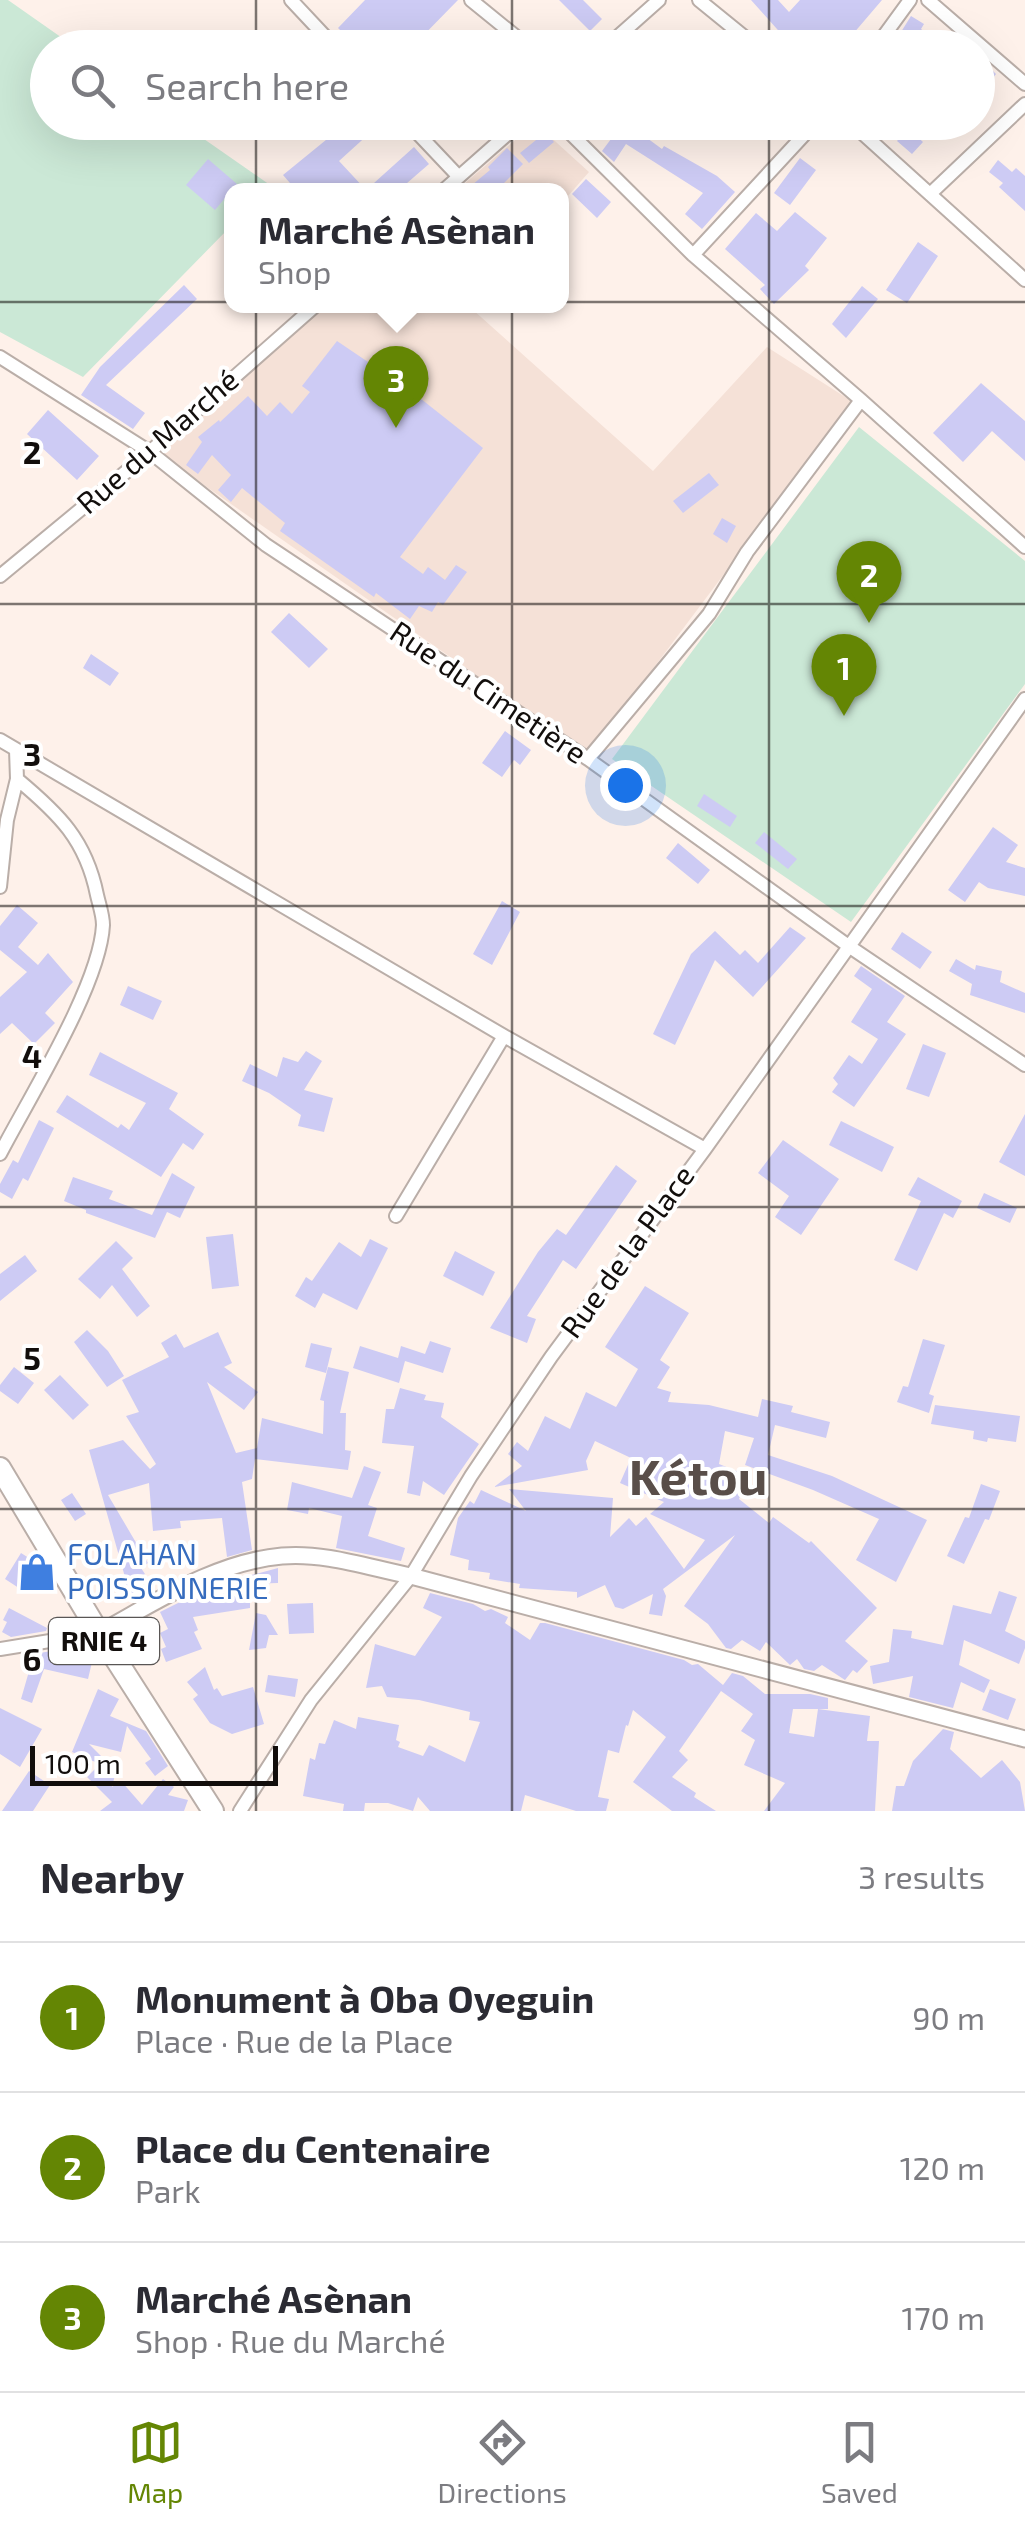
<!DOCTYPE html>
<html lang="en">
<head>
<meta charset="utf-8">
<style>
	:root { --surface:#fff; --page:#f2f2f3; --text:#2b2b33; --muted:#7c7c81; --line:#e1e1e2; --accent:#648604 }
	body { margin:0; font-family:"Exo 2",sans-serif; background:var(--page); color:var(--text) }
	.scale { position:absolute; left:30px; bottom:25px; width:248px; box-sizing:border-box; padding-left:10px; border:5px solid #120e0c; border-top:0; font-size:28px; line-height:35px; white-space:nowrap; color:#120e0c; -webkit-text-stroke:8px #fff; paint-order:stroke }
	.you { position:absolute; left:625px; top:785px; width:35px; height:35px; margin:-25px; border:8px solid #fff; border-radius:50%; background:#1a73e8; box-shadow:0 0 0 15px #1a73e833 }
	.badge { display:grid; place-items:center; width:65px; height:65px; border-radius:50%; background:var(--accent); color:#fff; font-size:32px; font-weight:700 }
	.pin { position:absolute; translate:-50% -82px; filter:drop-shadow(0 2px 5px #0008) }
	.pin::after { content:''; position:absolute; top:52px; width:35px; height:30px; background:inherit; clip-path:polygon(0 0,100% 0,50% 100%) }
	.popup { position:absolute; left:224px; top:183px; width:345px; height:130px; box-sizing:border-box; display:grid; place-content:center; border-radius:20px; background:var(--surface); filter:drop-shadow(0 2px 8px #0005); font-size:32px; white-space:nowrap; color:var(--muted) }
	.popup b { font-size:38px; color:var(--text) }
	.popup::after { content:''; position:absolute; left:50%; top:100%; margin-left:-20px; border:20px solid transparent; border-top-color:var(--surface) }
	.list { margin:0; padding:0; list-style:none }
	h2 { display:flex; justify-content:space-between; align-items:center; height:130px; margin:0; padding:0 40px; font-size:42px }
	h2 small { font-size:32px; font-weight:400; color:var(--muted) }
	.list li { display:grid; grid-template-columns:65px 1fr auto; gap:30px; align-items:center; box-sizing:border-box; height:150px; padding:0 40px; border-top:2px solid var(--line) }
	.list b { display:block; font-size:38px; white-space:nowrap }
	.list p { margin:0; font-size:32px; white-space:nowrap; color:var(--muted) }
	.list em { font-size:32px; font-style:normal; color:var(--muted) }
	.icon { flex:none; width:55px; height:55px; fill:none; stroke:currentColor; stroke-width:2; stroke-linecap:round; stroke-linejoin:round }
	.map { position:relative; flex:none; width:1025px; height:1811px; overflow:hidden }
	.search { position:absolute; background:var(--surface); box-shadow:0 10px 40px #0002; left:30px; right:30px; top:30px; height:110px; display:flex; align-items:center; gap:25px; box-sizing:border-box; padding:0 35px; border-radius:55px; color:var(--muted); font-size:38px }
	.sheet { height:580px; background:var(--surface) }
	nav { display:flex; justify-content:space-around; align-items:center; box-sizing:border-box; height:140px; border-top:2px solid var(--line); background:var(--surface); font-size:28px; color:var(--muted) }
	nav a { display:grid; justify-items:center; gap:5px }
	nav .on { color:var(--accent) }
	.map>svg:first-child { display:block }
	.built { fill:#f5e1d7 }
	.green { fill:#cbe8d6 }
	.building { fill:#cdcbf4 }
	.lines { fill:none; stroke-linecap:round; stroke-linejoin:round }
	.minor-casing { stroke:#baaea8; stroke-width:16 }
	.tertiary-casing { stroke:#baaea8; stroke-width:19 }
	.primary-casing { stroke:#baaea8; stroke-width:24 }
	.minor { stroke:#fff; stroke-width:12 }
	.tertiary { stroke:#fff; stroke-width:15 }
	.primary { stroke:#fff; stroke-width:20 }
	.grid { fill:none; stroke:#120e0c; stroke-width:2.5; stroke-opacity:0.55 }
	.labels { text-anchor:middle; stroke-width:8; stroke-linejoin:round; paint-order:stroke }
	.shield { fill:#fff; stroke:#595655; stroke-width:2.5 }
	.shield-label { font-size:28px; font-weight:bold; fill:#120e0c }
	.street-label { font-size:30px; fill:#120e0c; stroke:#fff }
	.shop-label { font-size:30px; fill:#366cbe; stroke:#fff; text-anchor:start }
	.town-label { font-size:50px; font-weight:bold; fill:#594e49; stroke:#fff }
	.grid-label { font-size:32px; text-anchor:middle; font-weight:bold; fill:#120e0c; stroke:#fff; stroke-width:8; stroke-linejoin:round; paint-order:stroke }
</style>
</head>
<body>
<div class="map">
<svg width="1025" height="1811" viewBox="0 0 1025 1811">
	<rect width="100%" height="100%" fill="#fef1ea"/>
	<!-- built -->
	<path class="built" d="M535,123L589,172L561,204V190H457Z
		M326,306H474L472,309L653,471L767,347L853,402L589,754L158,453Z"/>
	<!-- green -->
	<path class="green" d="M0,0H8L75,47L48,48V122L181,123L270,185L265,190H231V226L83,377L0,332Z
		M859,427L1025,561V684L851,922L612,759Z"/>
	<!-- building -->
	<path class="building" d="M365,0H458L411,48H358L338,28Z
		M559,0H583L602,19L590,31Z
		M751,0H778L789,12L800,0H882L841,48H794Z
		M911,16L924,24L921,29L944,48H891Z
		M978,56L996,74L978,97Z
		M348,122H382L339,161L366,190H296L283,175Z
		M617,122H625L662,149L664,146L717,176L735,192L702,229L685,214L703,193L626,144L614,162L602,151L614,135L610,133Z
		M908,128L923,142L912,154L897,141Z
		M546,132L554,142L529,163L520,153Z
		M414,147L429,164L399,190H381L374,183Z
		M507,148L523,164L497,190H466L490,170L488,167Z
		M800,158L816,170L790,205L774,193Z
		M208,159L237,184L215,210L186,185Z
		M998,160L1012,172L1016,168L1025,176V211L999,187L1003,183L989,172Z
		M586,179L611,202L597,218L572,194Z
		M795,212L827,238L805,266L809,270L774,304L760,289L765,285L725,249L756,213L777,231Z
		M918,242L938,256L907,303L886,290Z
		M184,285L197,299L106,385L145,413L133,429L81,395L100,367Z
		M862,286L878,299L846,338L832,324Z
		M337,341L411,391L483,448L400,557L423,574L428,567L445,580L456,565L467,572L443,605L438,602L432,612L419,606L410,619L376,593L374,597L280,531L285,523L242,488L231,502L218,490L231,475L212,455L198,474L186,465L202,442L198,437L219,420L220,422L248,396L267,416L280,402L292,414L310,392L302,386Z
		M981,383L1025,421V461L992,431L963,462L933,433Z
		M48,410L99,456L77,480L27,434Z
		M709,473L719,485L683,513L673,501Z
		M722,518L736,526L727,543L713,534Z
		M289,613L328,649L309,668L271,632Z
		M91,654L119,673L110,686L83,668Z
		M505,731L531,750L520,765L514,760L502,777L482,763Z
		M704,794L737,816L730,827L697,806Z
		M993,827L1018,845L1006,862L1025,868V896L988,888L979,882L965,902L948,890Z
		M764,832L797,859L788,869L755,843Z
		M678,843L710,870L698,884L666,858Z
		M502,901L520,912L492,965L473,954Z
		M17,905L38,923L18,947L38,965L48,953L73,982L45,1013L55,1023L34,1044L12,1023L0,1034V997L27,972L0,950V926Z
		M790,927L806,938L753,997L715,960L675,1045L653,1034L691,954L715,931L740,955L745,950L758,963Z
		M902,932L932,952L920,969L891,949Z
		M956,959L975,970L976,965L1002,971L1000,982L1025,993V1013L970,995L972,984L949,971Z
		M861,966L905,996L887,1022L906,1034L854,1107L832,1092L838,1084L833,1078L849,1055L862,1064L878,1039L851,1022L872,989L854,976Z
		M128,986L162,1001L153,1020L120,1005Z
		M923,1044L946,1053L929,1097L906,1089Z
		M306,1051L322,1061L304,1090L333,1098L324,1132L298,1126L301,1115L269,1093L242,1081L250,1064L277,1077L283,1057L298,1062Z
		M100,1052L178,1093L169,1109L204,1134L193,1150L183,1143L161,1177L56,1112L67,1095L118,1128L121,1124L129,1130L146,1103L89,1075Z
		M1025,1114V1176L999,1162Z
		M39,1120L54,1128L28,1181L23,1178L12,1199L0,1192V1184L13,1160L18,1163Z
		M841,1121L894,1147L882,1172L829,1145Z
		M783,1140L839,1179L801,1235L775,1217L789,1196L758,1173Z
		M616,1165L637,1181L576,1269L563,1260L527,1316L536,1319L527,1343L490,1328L538,1252L557,1229L566,1235Z
		M172,1173L195,1187L180,1218L167,1212L155,1238L86,1213V1210L64,1201L73,1177L113,1191L109,1199L152,1215Z
		M918,1177L962,1201L953,1218L944,1213L917,1271L894,1260L921,1201L908,1195Z
		M984,1193L1017,1208L1010,1223L977,1208Z
		M233,1234L239,1286L212,1289L206,1237Z
		M370,1239L388,1248L357,1310L323,1293L315,1308L295,1296L306,1277L312,1281L339,1242L361,1257Z
		M116,1241L133,1258L122,1269L150,1306L137,1317L112,1285L100,1299L78,1279Z
		M455,1251L495,1272L483,1296L443,1276Z
		M25,1255L37,1271L0,1301V1274Z
		M645,1286L689,1313L660,1360L670,1367L657,1388L671,1392L668,1402L709,1405L758,1417L762,1399L793,1406L791,1412L830,1422L826,1438L775,1425L768,1455L832,1476L927,1520L896,1582L856,1560L879,1519L813,1490L745,1465L754,1438L725,1431L719,1464L749,1476L739,1499L769,1523L773,1517L809,1543L811,1541L877,1608L845,1641L868,1661L857,1673L853,1670L845,1680L822,1665L814,1671L804,1669L797,1659L790,1665L766,1642L760,1651L742,1640L731,1649L726,1648L708,1624L684,1606L735,1535L663,1589L666,1596L662,1616L649,1614L653,1594L623,1609L615,1607L605,1585L577,1598V1592L519,1588L520,1584L489,1579L490,1573L468,1570L469,1560L450,1555L458,1518L470,1501L474,1504L481,1490L526,1511L509,1489L613,1498L610,1537L629,1518L636,1526L646,1517L684,1569L705,1540L650,1514L664,1502L620,1483L631,1458L595,1441L586,1461L588,1470L494,1487L522,1466L508,1454L517,1442L528,1451L545,1416L570,1429L586,1392L616,1407L638,1369L605,1347Z
		M87,1330L108,1351L124,1376L107,1387L74,1342Z
		M218,1332L232,1363L224,1367L258,1392L244,1410L207,1382L236,1453L257,1448L262,1418L323,1434L324,1401L320,1400L328,1367L349,1372L340,1413H346L345,1450L351,1451L348,1470L255,1459L252,1479L242,1482L252,1550L227,1557L222,1518L180,1521L181,1528L153,1531L149,1483L108,1495L148,1563L141,1568L145,1574L134,1581L144,1595L131,1602L116,1581L125,1577L89,1450L123,1440L150,1469L156,1464L126,1416L139,1412L122,1380L169,1357L161,1343L176,1334L184,1348Z
		M923,1339L945,1345L929,1394L934,1396L929,1413L897,1402L903,1386L908,1387Z
		M430,1341L451,1348L443,1373L405,1361L399,1383L353,1368L360,1346L398,1358L401,1346L425,1354Z
		M311,1343L332,1348L326,1373L305,1367Z
		M14,1367L34,1383L18,1404L0,1391V1385Z
		M60,1375L89,1405L73,1420L44,1390Z
		M400,1388L426,1395L424,1400L444,1403L441,1417L479,1444L444,1495L423,1481L420,1496L407,1493L414,1446L382,1443L386,1409H394Z
		M935,1405L1020,1416L1016,1442L988,1438L987,1442L973,1439L974,1431L931,1424Z
		M364,1466L381,1472L368,1505L377,1508L368,1536L405,1548L401,1561L336,1548L342,1516L309,1508L308,1514L287,1510L292,1482L352,1498Z
		M981,1484L1000,1491L989,1520L985,1519L964,1564L947,1556L965,1517L969,1518Z
		M72,1493L86,1514L75,1521L61,1500Z
		M21,1553L40,1565L25,1592L5,1579Z
		M278,1568V1583L250,1584V1608L193,1617L198,1630L194,1632L202,1649L166,1662L161,1649L166,1647L160,1633L168,1629L160,1612L198,1593L212,1589L214,1585Z
		M999,1591L1017,1597L1005,1631L1025,1641V1648L1019,1664L964,1640L959,1665L990,1680L984,1693L961,1682L953,1708L909,1697L913,1676L873,1684L870,1666L889,1662L893,1629L912,1631L911,1638L943,1645L953,1605L991,1614Z
		M430,1593L473,1604L485,1611L491,1609L508,1617L505,1623L530,1640L540,1623H545L684,1660L692,1665L698,1664L723,1685L732,1673L743,1676L765,1694H810L828,1698V1709H793L789,1733L814,1737L818,1709L870,1716L867,1741H879L875,1811H764L785,1783L744,1765L755,1740L741,1731L753,1714L721,1691L679,1751L688,1760L672,1777L696,1793L694,1797L716,1811H672L633,1782L666,1737L633,1710L628,1726L626,1725L619,1753L608,1750L598,1797L609,1799L606,1811H576L525,1795L521,1811H430L418,1797L413,1811L388,1803H365L364,1811H343L344,1804L303,1796L310,1758L315,1760L319,1743L325,1744L334,1720L356,1729L358,1717L399,1725L396,1740L400,1742L398,1747L423,1756L429,1745L465,1762L480,1722L469,1720L470,1712L419,1700L387,1697L382,1686L366,1688L375,1644L415,1656L442,1617L423,1608Z
		M313,1603L314,1633L289,1634L287,1604Z
		M9,1608L47,1628L46,1631L11,1637L2,1632L7,1622L3,1620Z
		M256,1613L266,1615L278,1635H269L266,1648L249,1650Z
		M57,1650L93,1658L88,1679L44,1669L32,1703L21,1699L34,1654Z
		M205,1667L214,1690L217,1688L222,1696L253,1687L264,1724L232,1734L210,1723L193,1699L198,1695L187,1682Z
		M268,1675L298,1679L295,1697L265,1692Z
		M98,1689L119,1699L110,1716L146,1731L168,1766L155,1776L145,1763L151,1759L127,1726L121,1752L89,1744L116,1771L112,1787L121,1781L142,1805L163,1779L174,1787L168,1795L188,1800L184,1811H100L112,1802L87,1777L100,1764L72,1752Z
		M990,1689L1016,1699L1008,1720L982,1710Z
		M0,1708L42,1729L20,1767L0,1754Z
		M943,1729L954,1732L950,1749L981,1778L1002,1760L1020,1782L1025,1811H892L896,1786H904L913,1761Z
		M29,1771L50,1785L33,1811H2Z"/>
	<g class="lines">
		<!-- minor casing -->
		<g class="minor-casing">
			<path id="minor" d="M291,0L336,48
				M471,0L530,48
				M699,0L758,48
				M928,0L1025,84
				M605,48L659,0
				M875,48L910,0
				M407,122L459,177
				M559,122L693,255L861,400L1025,547
				M850,122L1025,280
				M444,190L521,122
				M930,194L1025,104
				M693,255L816,122
				M0,357L150,452L266,545L588,759L850,947L1025,1065
				M0,576L144,457L315,306
				M0,740L504,1036L705,1149
				M588,759L709,614L747,552L861,400
				M0,887L7,820L17,779L16,750
				M0,1154C29,1098 100,985 103,925C103,915 99,904 97,895C86,840 59,814 17,779
				M396,1216L504,1036
				M0,1649L99,1633
				M240,1811L311,1700L411,1576L471,1476L551,1357L705,1149L1025,699"/>
		</g>
		<!-- tertiary casing -->
		<g class="tertiary-casing">
			<path id="tertiary" d="M99,1633C156,1602 215,1562 282,1556C324,1552 370,1568 411,1576L1025,1739"/>
		</g>
		<!-- primary casing -->
		<g class="primary-casing">
			<path id="primary" d="M0,1468L99,1633L213,1811"/>
		</g>
		<!-- minor -->
		<use href="#minor" class="minor"/>
		<!-- tertiary -->
		<use href="#tertiary" class="tertiary"/>
		<!-- primary -->
		<use href="#primary" class="primary"/>
	</g>
	<!-- grid -->
	<path class="grid" d="M256,0V48M512,0V48M769,0V48M256,122V1811M512,122V1811M769,122V1811M0,302H1025M0,604H1025M0,906H1025M0,1207H1025M0,1509H1025"/>
	<!-- icons -->
	<defs>
		<g id="shop-bare" transform="scale(3)"><path d="M-5-2.5h2.3a2.7 3.5 0 0 1 5.4 0H5L5.5 6h-11ZM-1.5-2.5h3a1.5 2.3 0 0 0-3 0Z" fill="#3f7fe0" stroke="#fff" stroke-width="2.5" paint-order="stroke"/></g>
	</defs>
	<g fill-rule="evenodd">
		<use href="#shop-bare" x="37" y="1572"/>
	</g>
	<g class="labels">
		<!-- shield labels -->
		<rect class="shield" x="49" y="1618" width="110" height="46" rx="8"/>
		<g class="shield-label">
			<text x="104" y="1651">RNIE 4</text>
		</g>
		<!-- street labels -->
		<g class="street-label">
			<text transform="translate(158 442) rotate(-41)" y="10">Rue du Marché</text>
			<text transform="translate(488 693) rotate(34)" y="10">Rue du Cimetière</text>
			<text transform="translate(628 1252) rotate(-54)" y="10">Rue de la Place</text>
		</g>
		<!-- shop labels -->
		<g class="shop-label">
			<text x="67" y="1565">FOLAHAN<tspan x="67" dy="34">POISSONNERIE</tspan></text>
		</g>
		<!-- town labels -->
		<g class="town-label">
			<text x="698" y="1495">Kétou</text>
		</g>
	</g>
	<g class="grid-label">
		<text x="32" y="464">2</text>
		<text x="32" y="766">3</text>
		<text x="32" y="1068">4</text>
		<text x="32" y="1370">5</text>
		<text x="32" y="1671">6</text>
	</g>
</svg>
<div class="scale">100 m</div>
<div class="you"></div>
<div class="pin badge" style="left:844px;top:716px">1</div>
<div class="pin badge" style="left:869px;top:623px">2</div>
<div class="pin badge" style="left:396px;top:428px">3</div>
<div class="popup"><b>Marché Asènan</b>Shop</div>
<div class="search"><svg class="icon" aria-label="search" viewBox="0 0 24 24"><circle cx="10" cy="10" r="6"/><path d="M15 15l6 6"/></svg>Search here</div>
</div>
<section class="sheet">
<h2>Nearby<small>3 results</small></h2>
<ul class="list">
<li><span class="badge">1</span><div><b>Monument à Oba Oyeguin</b><p>Place · Rue de la Place</p></div><em>90 m</em></li>
<li><span class="badge">2</span><div><b>Place du Centenaire</b><p>Park</p></div><em>120 m</em></li>
<li><span class="badge">3</span><div><b>Marché Asènan</b><p>Shop · Rue du Marché</p></div><em>170 m</em></li>
</ul>
</section>
<nav>
<a class="on"><svg class="icon" aria-label="map" viewBox="0 0 24 24"><path d="M3 6l6-2 6 2 6-2v14l-6 2-6-2-6 2zM9 4v14M15 6v14"/></svg>Map</a>
<a><svg class="icon" aria-label="directions" viewBox="0 0 24 24"><path d="M12 3l9 9-9 9-9-9zM9 14v-3h6M13 9l2 2-2 2"/></svg>Directions</a>
<a><svg class="icon" aria-label="saved" viewBox="0 0 24 24"><path d="M7 4h10v16l-5-4-5 4z"/></svg>Saved</a>
</nav>
</body>
</html>
